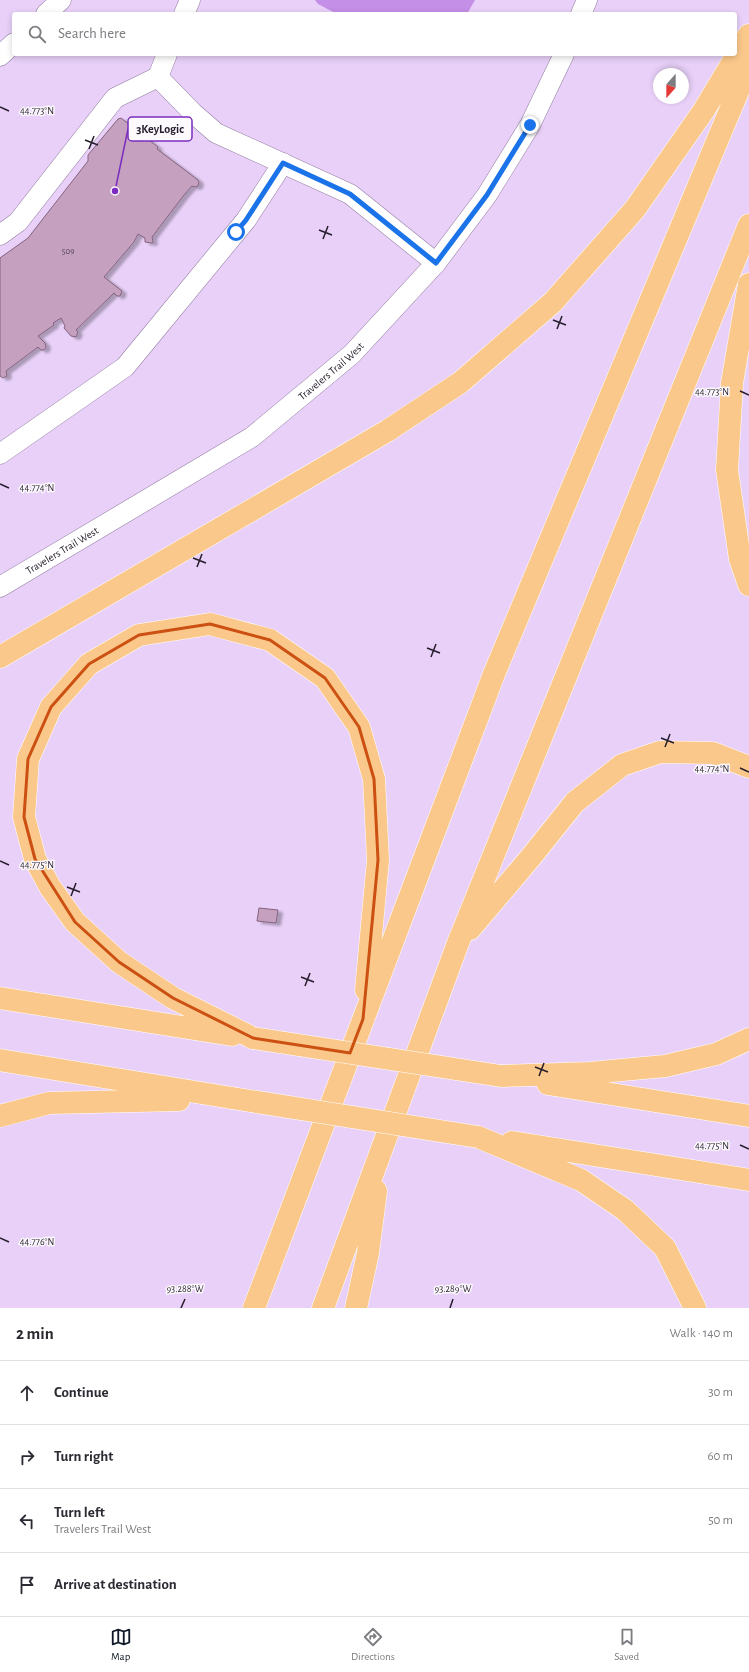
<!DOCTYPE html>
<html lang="en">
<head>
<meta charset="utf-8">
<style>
	:root { --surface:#fff; --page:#f7f7f7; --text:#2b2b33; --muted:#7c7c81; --line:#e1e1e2; --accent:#111827 }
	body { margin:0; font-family:"Alegreya Sans",sans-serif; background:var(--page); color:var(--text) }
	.compass { position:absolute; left:653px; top:68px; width:36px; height:36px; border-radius:50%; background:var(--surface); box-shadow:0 2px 6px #0003; rotate:201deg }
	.stop { position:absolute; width:12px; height:12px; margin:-9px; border:3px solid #1a73e8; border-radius:50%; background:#fff }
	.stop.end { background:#1a73e8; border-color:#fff; box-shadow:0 1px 4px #0008 }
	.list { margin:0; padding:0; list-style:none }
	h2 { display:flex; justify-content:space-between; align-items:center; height:52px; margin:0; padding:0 16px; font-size:17px }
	h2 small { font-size:13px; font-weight:400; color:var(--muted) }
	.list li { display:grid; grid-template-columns:26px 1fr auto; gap:12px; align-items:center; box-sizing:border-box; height:64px; padding:0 16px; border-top:1px solid var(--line) }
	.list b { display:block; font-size:15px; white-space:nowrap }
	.list p { margin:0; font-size:13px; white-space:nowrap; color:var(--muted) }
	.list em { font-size:13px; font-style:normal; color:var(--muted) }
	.icon { flex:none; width:22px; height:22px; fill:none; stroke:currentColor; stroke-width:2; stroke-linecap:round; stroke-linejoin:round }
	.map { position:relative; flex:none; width:749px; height:1308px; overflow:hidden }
	.search { position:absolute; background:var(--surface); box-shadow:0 2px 6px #0003; left:12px; right:12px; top:12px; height:44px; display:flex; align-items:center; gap:10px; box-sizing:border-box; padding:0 14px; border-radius:4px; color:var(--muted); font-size:15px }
	.sheet { height:308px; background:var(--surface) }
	nav { display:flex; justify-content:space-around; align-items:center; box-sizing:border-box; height:56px; border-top:1px solid var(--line); background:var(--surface); font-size:11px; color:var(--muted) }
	nav a { display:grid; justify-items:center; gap:2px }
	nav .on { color:var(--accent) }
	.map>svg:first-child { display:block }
	.water { fill:#c48fe7 }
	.building { fill:#c5a0bf; stroke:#84627f; filter:url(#shadow) }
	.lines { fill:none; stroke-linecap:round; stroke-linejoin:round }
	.minor-casing { stroke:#927ca1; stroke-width:21 }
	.highway-casing { stroke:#fff; stroke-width:23 }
	.minor { stroke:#fff; stroke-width:20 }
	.highway { stroke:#fbc88b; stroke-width:22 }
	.highway-bridge-casing { stroke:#fff; stroke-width:23; stroke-linecap:butt }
	.highway-bridge { stroke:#fbc88b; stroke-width:22 }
	.route { stroke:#1a73e8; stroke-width:5 }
	.marked { fill:none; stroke:#cb5011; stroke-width:3; stroke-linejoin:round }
	.ticks { fill:none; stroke:#261d2c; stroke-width:1.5 }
	.labels { text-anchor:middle; stroke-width:3; stroke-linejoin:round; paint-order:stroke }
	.number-label { font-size:9px; fill:#4e3e51 }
	.street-label { font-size:11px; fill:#261d2c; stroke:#fdfafe }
	.ticks-label { font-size:10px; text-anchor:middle; fill:#261d2c; stroke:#fdfafe; stroke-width:3; stroke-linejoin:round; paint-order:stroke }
	.leader { fill:none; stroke:#7b2cbf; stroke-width:1.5 }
	.callout-dot { fill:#7b2cbf; stroke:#fdfafe; stroke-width:1.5 }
	.callout { fill:#fdfafe; stroke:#7b2cbf; stroke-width:1.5 }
	.callout-label { font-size:12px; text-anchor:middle; font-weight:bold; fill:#261d2c }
</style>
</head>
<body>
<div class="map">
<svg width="749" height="1308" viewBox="0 0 749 1308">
	<defs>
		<filter id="shadow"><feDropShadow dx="4.5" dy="2.5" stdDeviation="1" flood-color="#0004"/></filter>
	</defs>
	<rect width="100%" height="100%" fill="#e8d0f8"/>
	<!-- water -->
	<path class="water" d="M315,0H475L467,14H337L318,4Z"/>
	<!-- building -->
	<path class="building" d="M121,118L158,147L157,149L198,180L199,182L198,186L195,187L192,186L184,195L152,237L153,242L152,243L145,242V238L138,234L134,242L104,277L122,291L120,296H117L114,293L76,330L78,332L76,337L71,336L64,328L65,326L61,318L53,323L54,325L38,336L45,343L46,347L44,350H41L38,347L6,371L7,376L3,378L0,376V258L28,238L88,161V155L118,119Z
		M259,908L278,910L276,923L257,921Z"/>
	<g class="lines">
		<!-- minor casing -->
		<g class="minor-casing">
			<g id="minor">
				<path d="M46,14L61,0"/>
				<path d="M184,14L190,0"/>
				<path d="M581,14L587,0"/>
				<path d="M167,54L158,77L193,113L216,133L350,194L436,263"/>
				<path d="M0,56L14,43"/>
				<path d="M0,235L18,222L115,98L158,77"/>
				<path d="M0,454L125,367L246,220L283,163"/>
				<path id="s1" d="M0,587L252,437L352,354L436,263L487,195L530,125L564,54"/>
			</g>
		</g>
		<!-- highway casing -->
		<g class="highway-casing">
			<path id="highway" d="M749,284L732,383L727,470L740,559L749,585
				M0,657L387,431L461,382L553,302L635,209L704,110L749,35
				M470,929L531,857L575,802L622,765L660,752L713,753L749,767
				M0,998L232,1035
				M253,1038L173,998L119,962L75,922L50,887L35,859L24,817L28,759L51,707L89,664L139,635L210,624L270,640L325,678L359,727L374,779L378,860L366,990
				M0,1060L232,1098
				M501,1076L590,1073L665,1066L716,1054L749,1039
				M548,1084L749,1116
				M0,1116L49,1103L179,1100
				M478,1137L581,1180L625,1210L665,1248L695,1308
				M512,1142L749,1180
				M254,1308L494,674L749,65
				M323,1308L458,943L749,225
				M356,1308L368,1253L376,1191"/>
		</g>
		<!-- minor -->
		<use href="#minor" class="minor"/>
		<!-- highway -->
		<use href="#highway" class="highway"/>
		<!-- highway-bridge casing -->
		<g class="highway-bridge-casing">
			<path id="highway-bridge" d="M253,1038L501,1076
				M232,1098L478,1137"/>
		</g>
		<!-- highway-bridge -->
		<use href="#highway-bridge" class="highway-bridge"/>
	</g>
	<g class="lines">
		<!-- route -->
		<path class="route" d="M236,232L246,220L283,163L350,194L436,263L487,195L530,125"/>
	</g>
	<!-- marked area -->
	<path class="marked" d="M210,624L270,640L325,678L359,727L374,779L378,860L363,1019L350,1053L253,1038L173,998L119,962L75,922L35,859L24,817L28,759L51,707L89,664L139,635Z"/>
	<!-- ticks -->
	<path class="ticks" d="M0,107L9,111M85,140L98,145M89,149L94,136M319,230L332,235M323,239L328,226M553,320L566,325M557,329L562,316M740,391L749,395M0,484L9,488M193,558L206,563M197,567L202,554M427,648L440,653M431,657L436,644M661,738L674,743M665,747L670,734M740,768L749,772M0,861L9,865M67,887L80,892M71,896L76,883M301,977L314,982M305,986L310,973M535,1067L548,1072M539,1076L544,1063M740,1145L749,1149M0,1238L9,1242M181,1308L185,1299M450,1308L453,1299"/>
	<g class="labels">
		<!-- number labels -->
		<g class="number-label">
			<text x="68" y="254">509</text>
		</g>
		<!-- street labels -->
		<g class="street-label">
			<text dy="4" stroke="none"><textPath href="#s1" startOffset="396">Travelers Trail West</textPath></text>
			<text dy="4" stroke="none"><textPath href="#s1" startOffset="72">Travelers Trail West</textPath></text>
		</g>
	</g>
	<g class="ticks-label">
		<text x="37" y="114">44.773°N</text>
		<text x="712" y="395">44.773°N</text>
		<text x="37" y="491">44.774°N</text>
		<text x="712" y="772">44.774°N</text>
		<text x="37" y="868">44.775°N</text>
		<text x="712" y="1149">44.775°N</text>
		<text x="37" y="1245">44.776°N</text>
		<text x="185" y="1292">93.288°W</text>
		<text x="453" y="1292">93.289°W</text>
	</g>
	<!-- callouts -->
	<path class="leader" d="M115 191L128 129"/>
	<circle class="callout-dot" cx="115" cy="191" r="4"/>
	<rect class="callout" x="128" y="117" width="64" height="24" rx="4"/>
	<g class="callout-label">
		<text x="160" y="133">3KeyLogic</text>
	</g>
</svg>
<svg class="compass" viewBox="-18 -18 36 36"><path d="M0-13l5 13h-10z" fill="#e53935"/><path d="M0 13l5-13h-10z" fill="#7c7c81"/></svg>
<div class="stop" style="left:236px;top:232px"></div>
<div class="stop end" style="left:530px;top:125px"></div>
<div class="search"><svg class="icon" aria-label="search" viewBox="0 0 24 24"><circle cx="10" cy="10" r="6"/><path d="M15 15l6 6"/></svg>Search here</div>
</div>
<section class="sheet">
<h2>2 min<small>Walk · 140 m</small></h2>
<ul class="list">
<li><svg class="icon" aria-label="ahead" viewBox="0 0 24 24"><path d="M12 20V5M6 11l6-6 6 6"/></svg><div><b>Continue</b></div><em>30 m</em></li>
<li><svg class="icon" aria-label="right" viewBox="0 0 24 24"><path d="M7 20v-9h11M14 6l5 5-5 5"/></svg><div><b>Turn right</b></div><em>60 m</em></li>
<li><svg class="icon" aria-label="left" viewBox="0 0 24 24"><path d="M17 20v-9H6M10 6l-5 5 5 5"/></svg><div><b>Turn left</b><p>Travelers Trail West</p></div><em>50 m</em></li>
<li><svg class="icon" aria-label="arrive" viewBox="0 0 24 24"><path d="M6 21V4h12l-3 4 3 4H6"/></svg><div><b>Arrive at destination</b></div></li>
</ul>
</section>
<nav>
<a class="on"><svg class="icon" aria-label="map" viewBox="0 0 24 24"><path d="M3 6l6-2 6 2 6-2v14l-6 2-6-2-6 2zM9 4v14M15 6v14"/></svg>Map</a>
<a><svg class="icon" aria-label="directions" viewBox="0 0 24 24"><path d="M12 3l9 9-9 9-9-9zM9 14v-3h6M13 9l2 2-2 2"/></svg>Directions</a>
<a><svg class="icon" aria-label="saved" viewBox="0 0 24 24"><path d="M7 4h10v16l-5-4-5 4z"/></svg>Saved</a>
</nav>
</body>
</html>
